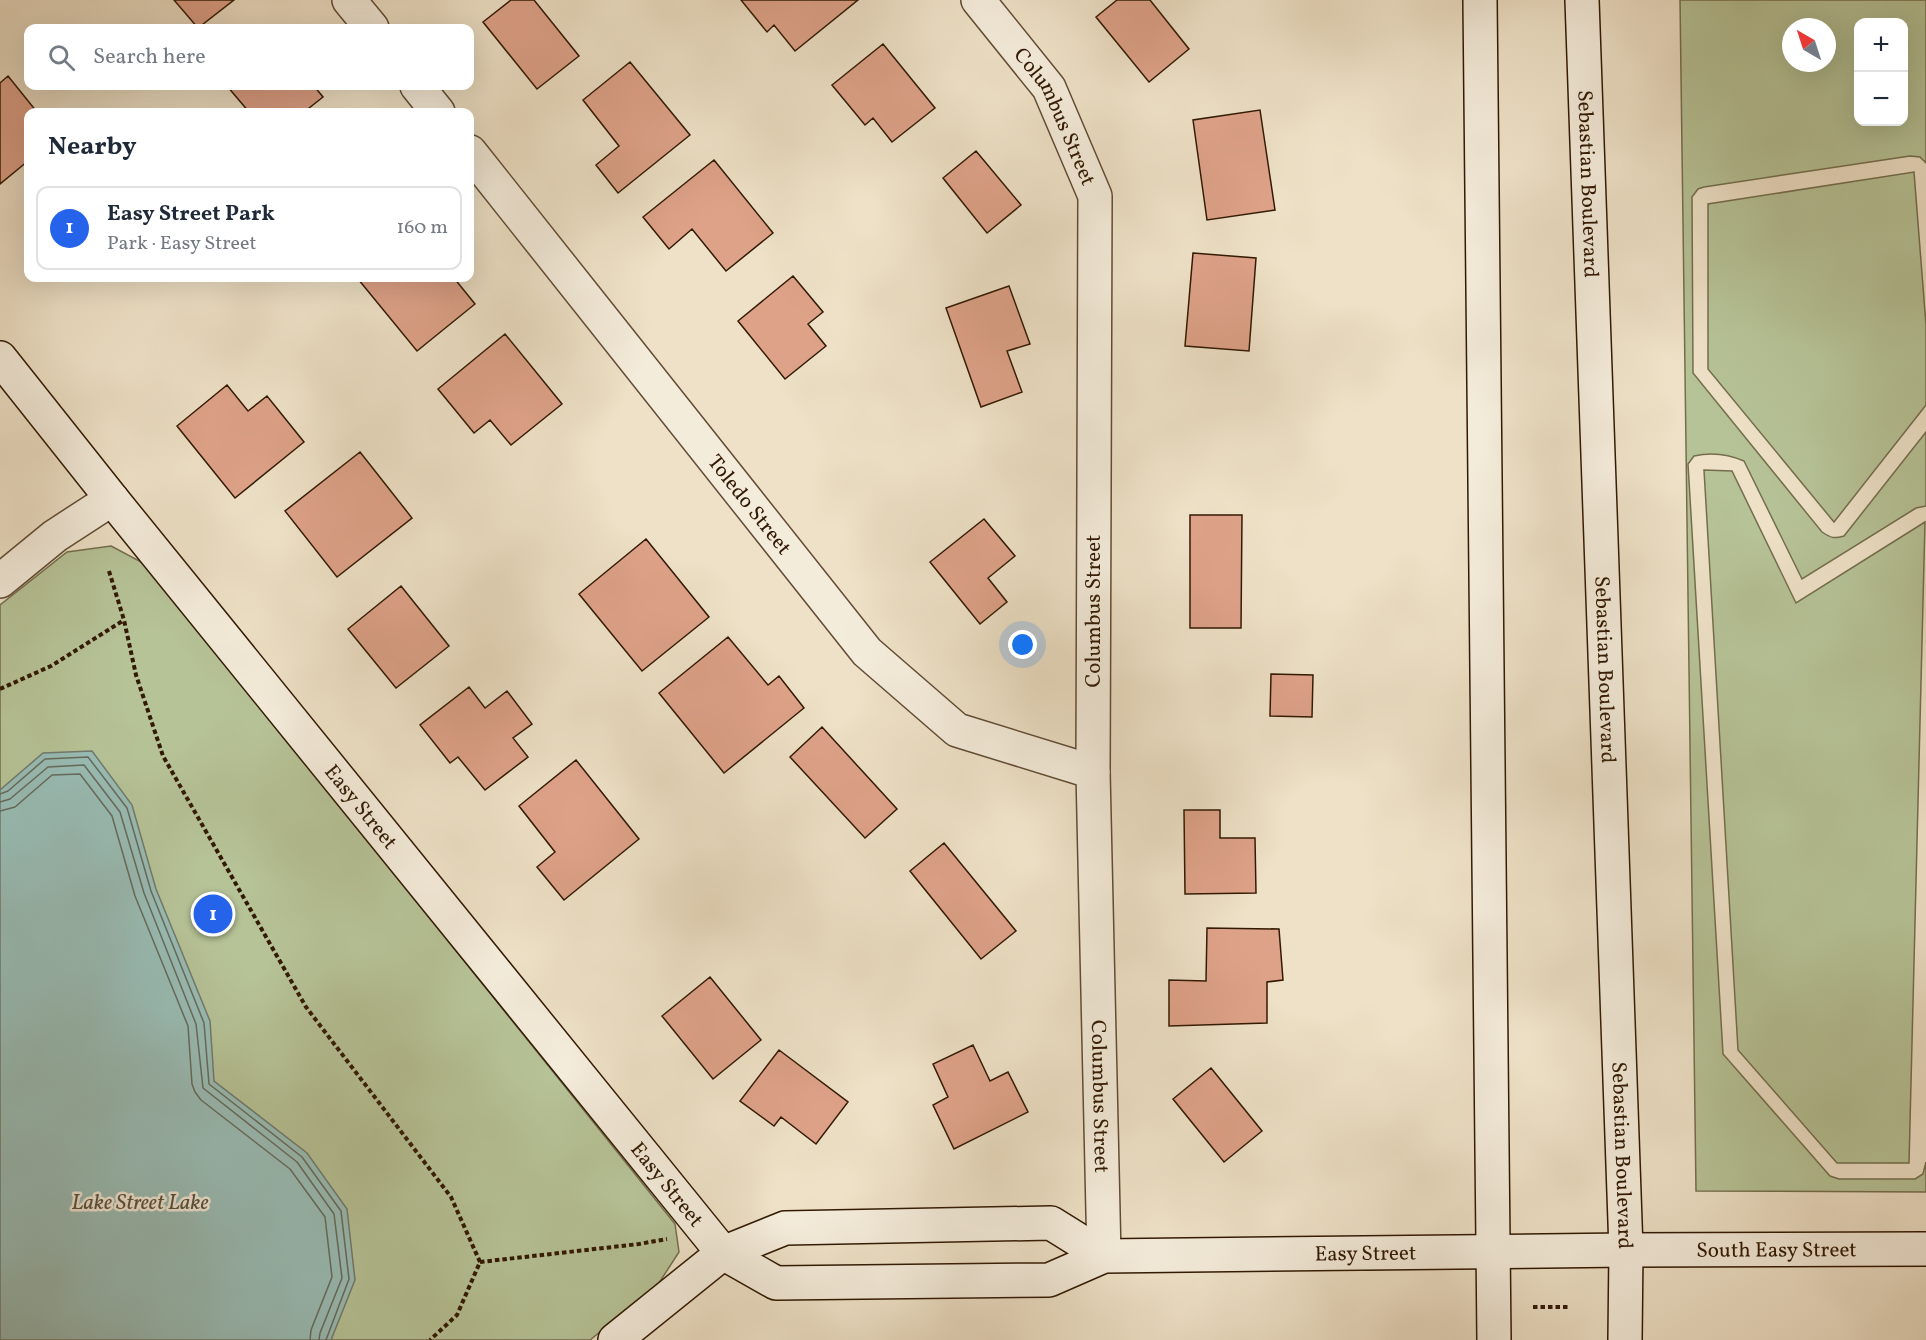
<!DOCTYPE html>
<html lang="en">
<head>
<meta charset="utf-8">
<style>
	:root { --surface:#fff; --page:#f6f6f7; --text:#1f2937; --muted:#747a83; --line:#e0e1e3; --accent:#2563eb }
	body { margin:0; font-family:Vollkorn,serif; background:var(--page); color:var(--text) }
	.controls { position:absolute; right:18px; top:18px; display:grid; overflow:hidden; border-radius:12px; box-shadow:0 6px 24px #0002 }
	.controls button { width:54px; height:54px; display:grid; place-items:center; padding:0; border:0; border-bottom:2px solid var(--line); background:var(--surface); color:var(--text); font:30px sans-serif }
	.compass { position:absolute; left:1782px; top:18px; width:54px; height:54px; border-radius:50%; background:var(--surface); box-shadow:0 6px 24px #0002; rotate:321deg }
	.you { position:absolute; left:1023px; top:645px; width:21px; height:21px; margin:-15px; border:4px solid #fff; border-radius:50%; background:#1a73e8; box-shadow:0 0 0 9px #1a73e833 }
	.badge { display:grid; place-items:center; width:39px; height:39px; border-radius:50%; background:var(--accent); color:#fff; font-size:20px; font-weight:700 }
	.pin { position:absolute; translate:-50% -50%; border:3px solid #fff; box-shadow:0 2px 6px #0006 }
	.list { margin:0; padding:0; list-style:none }
	h2 { display:flex; justify-content:space-between; align-items:center; height:78px; margin:0; padding:0 24px; font-size:26px }
	h2 small { font-size:20px; font-weight:400; color:var(--muted) }
	.list li { display:grid; grid-template-columns:39px 1fr auto; gap:18px; align-items:center; box-sizing:border-box; height:84px; margin:0 12px 12px; padding:0 12px; border:2px solid var(--line); border-radius:12px }
	.list b { display:block; font-size:22px; white-space:nowrap }
	.list p { margin:0; font-size:20px; white-space:nowrap; color:var(--muted) }
	.list em { font-size:20px; font-style:normal; color:var(--muted) }
	.icon { flex:none; width:33px; height:33px; fill:none; stroke:currentColor; stroke-width:2; stroke-linecap:round; stroke-linejoin:round }
	.map { position:relative; flex:none; width:1926px; height:1340px; overflow:hidden }
	.search { position:absolute; background:var(--surface); box-shadow:0 6px 24px #0002; left:24px; top:24px; width:450px; height:66px; display:flex; align-items:center; gap:15px; box-sizing:border-box; padding:0 21px; border-radius:12px; color:var(--muted); font-size:22px }
	.panel { position:absolute; background:var(--surface); box-shadow:0 6px 24px #0002; left:24px; top:108px; width:450px; height:174px; border-radius:12px }
	.map>svg:first-child { display:block }
	.green { fill:#b6c397; stroke:#746e4d; stroke-width:1.5; fill-rule:evenodd }
	.water { fill:#99bdb6; stroke:#707b6e; stroke-width:1.5 }
	.lines { fill:none; stroke-linecap:round; stroke-linejoin:round }
	.shore { stroke:#666b5c; stroke-width:1.5 }
	.building { fill:#dea289; stroke:#321903; stroke-width:1.5 }
	.street-casing { stroke:#614b34; stroke-width:36 }
	.secondary-casing { stroke:#321903; stroke-width:36 }
	.path { stroke:#321903; stroke-width:4; stroke-dasharray:4.5 3; stroke-linecap:butt }
	.street { stroke:#f4ecdb; stroke-width:33 }
	.secondary { stroke:#f4ecdb; stroke-width:33 }
	.labels { text-anchor:middle; stroke-width:5; stroke-linejoin:round; paint-order:stroke }
	.street-label { font-size:21px; fill:#321903; stroke:#f4ecdb }
	.water-label { font-size:22px; font-style:italic; fill:#565242; stroke:#f4ecdb }
</style>
</head>
<body>
<div class="map">
<svg width="1926" height="1340" viewBox="0 0 1926 1340">
	<rect width="100%" height="100%" fill="#eee1c7"/>
	<filter id="stains"><feTurbulence type="fractalNoise" baseFrequency=".00333" numOctaves="4"/><feColorMatrix values="0 0 0 0 .2 0 0 0 0 .09 0 0 0 0 .02 0 0 0 .5 -.17"/></filter>
	<radialGradient id="worn" r=".72"><stop offset=".6" stop-color="#630" stop-opacity="0"/><stop offset="1" stop-color="#630" stop-opacity=".3"/></radialGradient>
	<!-- green -->
	<path class="green" d="M1680,0H1926V163L1920,157L1910,156L1704,187L1698,189L1692,197L1693,373L1822,532C1831,538 1834,539 1844,536L1926,432V506L1916,508L1802,579L1744,461C1728,454 1711,452 1694,456L1688,464L1723,1054L1830,1176L1839,1179H1915L1923,1174L1926,1162V1192L1696,1191ZM1858,22H1904V122H1858ZM1791,27H1827V63H1791Z
		M1914,172L1926,325V405L1834,522L1708,369V204Z
		M1704,470L1732,471L1796,603L1925,522L1909,1163H1837L1738,1050Z
		M111,546L147,565L675,1224L679,1252L657,1286L590,1340H0V605L67,552Z"/>
	<!-- water -->
	<path class="water" d="M92,751L132,805L156,889L210,1021L214,1081L307,1153L347,1209L355,1280L331,1340H0V790L43,753Z"/>
	<g class="lines">
		<!-- shore -->
		<path class="shore" d="M0,794L8,791L45,759L88,757L127,808L151,891L204,1023L209,1084L302,1157L341,1211L349,1279L326,1340
			M0,802L10,799L48,767L84,765L120,812L144,893L196,1024L203,1088L297,1162L334,1214L342,1278L320,1333L319,1340
			M0,811L15,807L52,775L80,774L112,816L135,896L188,1026L192,1084L195,1092L201,1100L290,1169L325,1217L332,1277L311,1330L310,1340"/>
	</g>
	<!-- building -->
	<path class="building" d="M174,0H234L198,28Z
		M511,0H534L579,56L537,89L483,22Z
		M741,0H858L795,51L774,25L767,32Z
		M1117,0H1150L1189,49L1149,82L1096,17Z
		M883,44L935,108L892,142L873,118L865,125L832,85Z
		M630,62L690,135L618,193L596,165L619,146L583,100Z
		M8,76L37,112H28V161L0,184V83Z
		M227,86H314L323,97L304,112H249Z
		M1260,110L1275,210L1207,220L1193,120Z
		M976,151L1021,205L987,233L943,178Z
		M714,160L773,233L726,271L692,229L669,249L643,217Z
		M1193,253L1256,258L1249,351L1185,346Z
		M793,276L823,312L808,324L826,346L785,379L738,321Z
		M360,278H454L475,304L417,351L358,279Z
		M1009,286L1030,344L1007,351L1022,392L981,407L946,308Z
		M505,334L562,404L511,445L490,420L474,433L438,389Z
		M227,385L248,411L267,396L304,442L235,498L177,426Z
		M360,452L412,518L337,577L285,511Z
		M1190,515H1242L1241,628H1190Z
		M984,519L1015,556L988,578L1007,602L980,624L930,562Z
		M646,539L709,617L642,671L579,594Z
		M401,586L449,646L396,688L348,629Z
		M728,637L768,685L779,676L804,708L724,773L659,693Z
		M1271,674L1313,675L1312,717L1270,716Z
		M469,687L485,708L507,691L532,724L513,738L528,757L485,790L458,757L450,763L420,725Z
		M822,727L897,809L865,838L790,757Z
		M576,760L639,839L564,900L537,867L555,852L519,806Z
		M1184,810H1220V838H1255L1256,893L1185,894Z
		M944,843L1016,931L981,959L910,871Z
		M1207,928L1279,929L1283,980L1267,982V1023L1169,1026V980L1206,981Z
		M710,977L761,1040L713,1079L662,1016Z
		M973,1045L990,1081L1008,1072L1028,1112L954,1149L933,1105L948,1097L933,1064Z
		M779,1050L848,1102L816,1144L781,1117L774,1126L740,1101Z
		M1211,1068L1262,1131L1224,1162L1173,1099Z"/>
	<g class="lines">
		<!-- street casing -->
		<g class="street-casing">
			<g id="street">
				<path d="M349,0L372,28"/>
				<path id="s1" d="M978,0L1049,88L1095,196L1093,772L1104,1256"/>
				<path d="M417,86L438,112"/>
				<path id="s2" d="M470,152L867,652L957,730L1093,772"/>
				<path d="M0,581L55,536L112,499"/>
			</g>
		</g>
		<!-- secondary casing -->
		<g class="secondary-casing">
			<g id="secondary">
				<path d="M1480,0L1494,1340"/>
				<path id="s3" d="M1582,0L1626,1250L1625,1340"/>
				<path id="s4" d="M0,358L112,499L723,1253L776,1283L1049,1280L1104,1256L1626,1250L1926,1249"/>
				<path d="M615,1340L723,1253L785,1228L1051,1223L1104,1256"/>
			</g>
		</g>
		<!-- path -->
		<path class="path" d="M109,571L124,620L136,675L163,756L306,1007L451,1197L480,1262L457,1315L430,1340
			M0,689L51,666L124,620
			M480,1262L639,1244L667,1239
			M1533,1307H1570"/>
		<!-- street -->
		<use href="#street" class="street"/>
		<!-- secondary -->
		<use href="#secondary" class="secondary"/>
	</g>
	<g class="labels">
		<!-- street labels -->
		<g class="street-label">
			<text dy="7" stroke="none"><textPath href="#s1" startOffset="141">Columbus Street</textPath></text>
			<text dy="7" stroke="none"><textPath href="#s3" startOffset="184">Sebastian Boulevard</textPath></text>
			<text dy="7" stroke="none"><textPath href="#s2" startOffset="450">Toledo Street</textPath></text>
			<text transform="translate(1093 611) rotate(-90)" y="7">Columbus Street</text>
			<text dy="7" stroke="none"><textPath href="#s3" startOffset="670">Sebastian Boulevard</textPath></text>
			<text dy="7" stroke="none"><textPath href="#s4" startOffset="576">Easy Street</textPath></text>
			<text dy="7" stroke="none"><textPath href="#s1" startOffset="1131">Columbus Street</textPath></text>
			<text dy="7" stroke="none"><textPath href="#s3" startOffset="1156">Sebastian Boulevard</textPath></text>
			<text dy="7" stroke="none"><textPath href="#s4" startOffset="1062">Easy Street</textPath></text>
			<text dy="7" stroke="none"><textPath href="#s4" startOffset="2217">South Easy Street</textPath></text>
			<text dy="7" stroke="none"><textPath href="#s4" startOffset="1806">Easy Street</textPath></text>
		</g>
		<!-- water labels -->
		<g class="water-label">
			<text x="140" y="1209">Lake Street Lake</text>
		</g>
	</g>
	<rect width="100%" height="100%" filter="url(#stains)"/>
	<rect width="100%" height="100%" fill="url(#worn)"/>
</svg>
<div class="controls">
<button>+</button>
<button>−</button>
</div>
<svg class="compass" viewBox="-18 -18 36 36"><path d="M0-13l5 13h-10z" fill="#e53935"/><path d="M0 13l5-13h-10z" fill="#747a83"/></svg>
<div class="you"></div>
<div class="pin badge" style="left:213px;top:914px">1</div>
<div class="search"><svg class="icon" aria-label="search" viewBox="0 0 24 24"><circle cx="10" cy="10" r="6"/><path d="M15 15l6 6"/></svg>Search here</div>
<section class="panel">
<h2>Nearby<small></small></h2>
<ul class="list">
<li><span class="badge">1</span><div><b>Easy Street Park</b><p>Park · Easy Street</p></div><em>160 m</em></li>
</ul>
</section>
</div>
</body>
</html>
